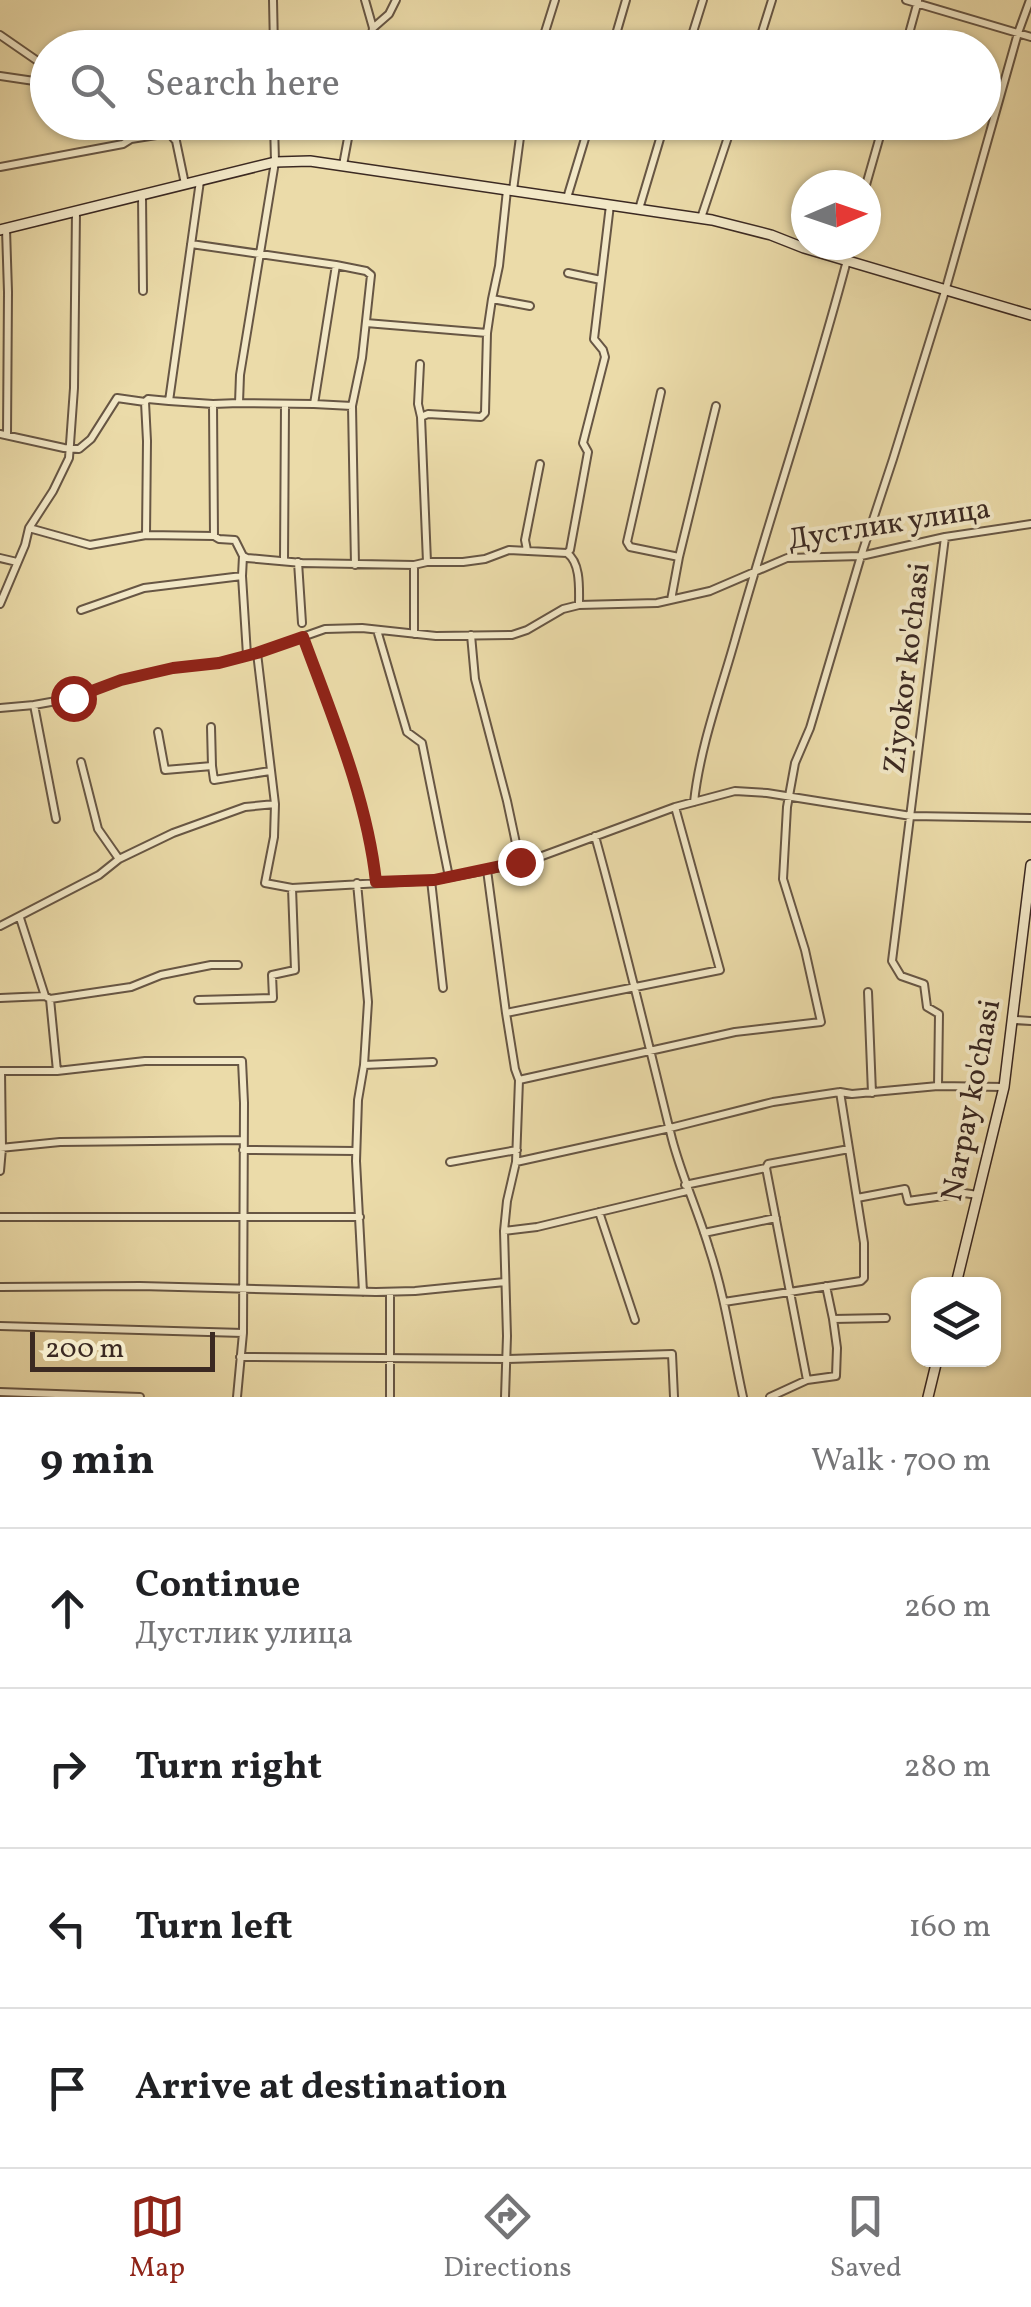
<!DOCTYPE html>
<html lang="en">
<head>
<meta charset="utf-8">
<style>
	:root { --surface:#fff; --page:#f6f6f6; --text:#202124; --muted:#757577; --line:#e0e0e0; --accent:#8f2418 }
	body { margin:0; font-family:Vollkorn,serif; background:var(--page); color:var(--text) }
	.controls { position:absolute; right:30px; bottom:30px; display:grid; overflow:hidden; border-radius:20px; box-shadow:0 2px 8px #0004 }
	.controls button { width:90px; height:90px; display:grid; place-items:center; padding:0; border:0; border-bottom:2px solid var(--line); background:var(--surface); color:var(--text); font:50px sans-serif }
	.compass { position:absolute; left:791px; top:170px; width:90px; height:90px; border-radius:50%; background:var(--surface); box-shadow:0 2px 8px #0004; rotate:88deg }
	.scale { position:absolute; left:30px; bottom:25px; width:185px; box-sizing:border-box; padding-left:10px; border:5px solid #3b2922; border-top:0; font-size:28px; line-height:35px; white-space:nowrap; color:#3b2922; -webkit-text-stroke:8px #f2e8c7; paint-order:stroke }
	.stop { position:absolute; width:30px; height:30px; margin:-22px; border:8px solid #8f2418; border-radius:50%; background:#fff }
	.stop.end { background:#8f2418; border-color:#fff; box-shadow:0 2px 10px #0008 }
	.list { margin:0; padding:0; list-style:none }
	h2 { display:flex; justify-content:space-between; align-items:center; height:130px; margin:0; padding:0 40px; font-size:42px }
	h2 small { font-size:32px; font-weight:400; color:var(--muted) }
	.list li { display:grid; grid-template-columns:65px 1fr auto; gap:30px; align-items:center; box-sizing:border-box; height:160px; padding:0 40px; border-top:2px solid var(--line) }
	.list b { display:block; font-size:38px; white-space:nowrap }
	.list p { margin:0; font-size:32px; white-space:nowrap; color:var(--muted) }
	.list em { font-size:32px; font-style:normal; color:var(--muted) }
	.icon { flex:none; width:55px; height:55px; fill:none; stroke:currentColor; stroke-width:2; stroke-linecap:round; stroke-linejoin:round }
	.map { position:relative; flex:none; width:1031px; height:1397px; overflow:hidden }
	.search { position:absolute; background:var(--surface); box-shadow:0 2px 8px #0004; left:30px; right:30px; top:30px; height:110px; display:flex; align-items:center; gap:25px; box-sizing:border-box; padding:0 35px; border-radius:55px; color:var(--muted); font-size:38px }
	.sheet { height:770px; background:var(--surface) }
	nav { display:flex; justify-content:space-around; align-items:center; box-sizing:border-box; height:140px; border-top:2px solid var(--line); background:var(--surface); font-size:28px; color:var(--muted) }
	nav a { display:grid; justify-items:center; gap:5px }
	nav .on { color:var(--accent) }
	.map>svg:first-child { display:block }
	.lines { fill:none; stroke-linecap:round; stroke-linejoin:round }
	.street-casing { stroke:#675644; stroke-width:10 }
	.secondary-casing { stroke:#3b2922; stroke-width:12 }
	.street { stroke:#f2e8c7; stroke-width:6 }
	.secondary { stroke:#f2e8c7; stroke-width:9 }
	.route { stroke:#8f2418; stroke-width:12 }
	.labels { text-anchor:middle; stroke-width:8; stroke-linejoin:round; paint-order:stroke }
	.street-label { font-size:30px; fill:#3b2922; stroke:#f2e8c7 }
</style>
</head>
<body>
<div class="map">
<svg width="1031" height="1397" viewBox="0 0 1031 1397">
	<rect width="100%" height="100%" fill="#ebdba9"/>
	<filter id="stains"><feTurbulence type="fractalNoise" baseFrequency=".002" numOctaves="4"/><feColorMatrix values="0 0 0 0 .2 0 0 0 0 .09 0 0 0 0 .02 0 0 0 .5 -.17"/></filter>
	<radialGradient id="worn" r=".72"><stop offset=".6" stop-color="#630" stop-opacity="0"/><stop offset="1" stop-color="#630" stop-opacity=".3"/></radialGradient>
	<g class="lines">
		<!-- street casing -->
		<g class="street-casing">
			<path id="street" d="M273,0L274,48
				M365,0L373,28L370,48
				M906,0L1031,37
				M373,28L389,14L396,0
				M0,35L39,62L48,79
				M540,48L555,0
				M612,48L626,0
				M688,48L703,0
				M757,48L772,0
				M905,48L918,1
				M0,76L41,82L48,80
				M160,122L176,141L185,184
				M274,122L275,162L240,375L239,403L314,404
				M343,165L351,122
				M0,167L123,144L131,139L169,133
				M866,185L884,122
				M507,190L499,266L492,299L530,306
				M513,190L522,122
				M142,196L143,291
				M567,198L590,122
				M639,209L665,122
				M701,218L733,122
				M6,229L8,292L7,435
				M191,244L336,265L366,271L371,275L362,358L352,406L355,565
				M336,265L314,404L352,406
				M568,273L601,280
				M366,323L487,333
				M420,364L418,404L421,417
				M661,392L627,542L630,547L679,557
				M169,401L213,404L239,403
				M213,404L214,536
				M0,434L64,448L79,449L91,439L117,398L145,402
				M29,528L90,545L146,535L214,536L219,539L235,540L243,556L247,558L302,563L414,565L427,562H463L485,559L509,550L567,553L570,550L588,452L583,443L605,357L603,350L594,339L610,205
				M146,535L147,441L145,402L148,399L169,401L200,181
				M527,550L525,540L540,464
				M567,553C581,563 579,589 579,605
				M0,558L17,562
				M284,561L285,404
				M298,562L302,623
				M427,562L421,417L428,414L481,417L485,413L487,333L492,299
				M414,566V634
				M242,576L247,655
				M671,600L679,557L716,406
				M0,604L25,545L29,528L53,491L69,458L74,388L76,211
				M81,610L144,588L242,576L243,556
				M377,630L407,732L422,743L449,877
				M471,635L475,679L507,801L520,862
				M303,637C332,716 367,798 376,882
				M257,653L275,804L274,837L265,883L292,888
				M34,705L56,819
				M0,708L34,705L73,698L121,680L173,668L219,663L257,653L325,629L362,628L436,636L512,635L527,630L563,609L579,605L657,603L710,591L787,558L861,556L945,537L1031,524
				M211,727L212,766L214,780L270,771
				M158,732L165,770L212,766
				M81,762L98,829L119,859
				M694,802C700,747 720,693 735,640C772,508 817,378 851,245
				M595,836C623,937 647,1038 672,1139C682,1177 698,1211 709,1248C725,1296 732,1347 743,1397
				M487,870L506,1013L515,1069L519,1080L516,1162L507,1201L504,1231L507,1336L505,1397
				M431,880L443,988
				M357,883L368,1002L364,1065L358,1100L356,1161L363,1292
				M20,918L45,996
				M0,926L99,875L119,859L173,833L245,807L275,804
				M868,992L872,1093
				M0,998L45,996L50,999L57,1071
				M50,999L131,987L161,975L211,965H238
				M198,1000L273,998L272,975L295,970L292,888L434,880L487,870L534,859L675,807L735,791L767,793L911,816L1031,818
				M506,1013L720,970L675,807
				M1014,1020L1031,1021
				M364,1065L433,1062
				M0,1071H57L145,1061H242L244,1103L243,1333L237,1397
				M519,1080L735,1032L821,1022L805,950L783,879L787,807L795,763L810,728L861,556L893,459L946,288L1018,33L1030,0
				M938,1086L939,1014L927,1007L924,984L901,976L892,961L945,537
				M0,1148L60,1142L243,1140
				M243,1150L356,1151
				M450,1162L517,1150
				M516,1162L670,1128L773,1102L840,1092L852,1094L938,1086L1004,1087
				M766,1168L768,1164L849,1149
				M0,1171L2,1148L1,1071
				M685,1185L766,1168L807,1380L770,1397
				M857,1198L905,1189L908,1201L964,1193L978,1195
				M599,1212L635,1320
				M0,1217H360
				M504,1231L537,1227L687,1191
				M704,1233L776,1218
				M826,1286L833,1319L886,1318
				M0,1287L140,1286L376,1292L415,1291L505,1282
				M724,1302L861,1281L864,1278V1243L840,1092
				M0,1326L243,1333
				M240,1357L506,1359L672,1354L674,1397
				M807,1380L836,1376L837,1348L833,1319
				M0,1392L140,1397
				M390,1397V1292"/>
		</g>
		<!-- secondary casing -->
		<g class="secondary-casing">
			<path id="secondary" d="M0,230L275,162L310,161L712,220L771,235L804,248L1031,315
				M956,1284L1004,1087L1031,865
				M928,1397L937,1360"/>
		</g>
		<!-- street -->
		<use href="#street" class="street"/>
		<!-- secondary -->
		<use href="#secondary" class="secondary"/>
	</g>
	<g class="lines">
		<!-- route -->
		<path class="route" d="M73,698L121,680L173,668L219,663L257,653L303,637C332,716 367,798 376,882L434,880L520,862"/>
	</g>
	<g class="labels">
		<!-- street labels -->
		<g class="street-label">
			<text transform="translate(889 523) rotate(-9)" y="10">Дустлик улица</text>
			<text transform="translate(906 668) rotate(-83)" y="10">Ziyokor ko'chasi</text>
			<text transform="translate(970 1100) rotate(-79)" y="10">Narpay ko'chasi</text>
		</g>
	</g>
	<rect width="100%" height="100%" filter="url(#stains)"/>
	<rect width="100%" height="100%" fill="url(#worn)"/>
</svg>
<div class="controls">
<button><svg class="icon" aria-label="layers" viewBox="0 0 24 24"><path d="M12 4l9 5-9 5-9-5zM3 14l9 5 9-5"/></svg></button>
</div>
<svg class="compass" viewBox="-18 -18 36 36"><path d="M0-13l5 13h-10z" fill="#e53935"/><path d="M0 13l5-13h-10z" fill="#757577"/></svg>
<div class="scale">200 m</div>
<div class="stop" style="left:73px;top:698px"></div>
<div class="stop end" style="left:520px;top:862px"></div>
<div class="search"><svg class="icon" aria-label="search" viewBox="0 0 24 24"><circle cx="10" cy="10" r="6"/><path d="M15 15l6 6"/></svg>Search here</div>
</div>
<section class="sheet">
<h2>9 min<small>Walk · 700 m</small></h2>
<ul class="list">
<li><svg class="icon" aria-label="ahead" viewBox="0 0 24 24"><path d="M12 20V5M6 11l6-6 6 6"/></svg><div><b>Continue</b><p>Дустлик улица</p></div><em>260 m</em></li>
<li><svg class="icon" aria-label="right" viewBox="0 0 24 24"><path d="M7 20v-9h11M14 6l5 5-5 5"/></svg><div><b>Turn right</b></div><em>280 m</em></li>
<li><svg class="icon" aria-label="left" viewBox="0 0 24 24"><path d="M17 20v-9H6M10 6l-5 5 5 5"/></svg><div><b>Turn left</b></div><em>160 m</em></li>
<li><svg class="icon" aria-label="arrive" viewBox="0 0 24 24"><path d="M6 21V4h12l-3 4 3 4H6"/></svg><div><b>Arrive at destination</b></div></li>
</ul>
</section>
<nav>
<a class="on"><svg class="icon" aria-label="map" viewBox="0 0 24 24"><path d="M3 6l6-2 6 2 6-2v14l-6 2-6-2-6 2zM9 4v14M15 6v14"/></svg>Map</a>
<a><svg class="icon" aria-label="directions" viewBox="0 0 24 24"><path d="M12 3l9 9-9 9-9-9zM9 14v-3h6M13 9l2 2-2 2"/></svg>Directions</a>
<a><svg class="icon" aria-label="saved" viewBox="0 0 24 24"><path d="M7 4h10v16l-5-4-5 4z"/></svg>Saved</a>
</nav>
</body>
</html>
